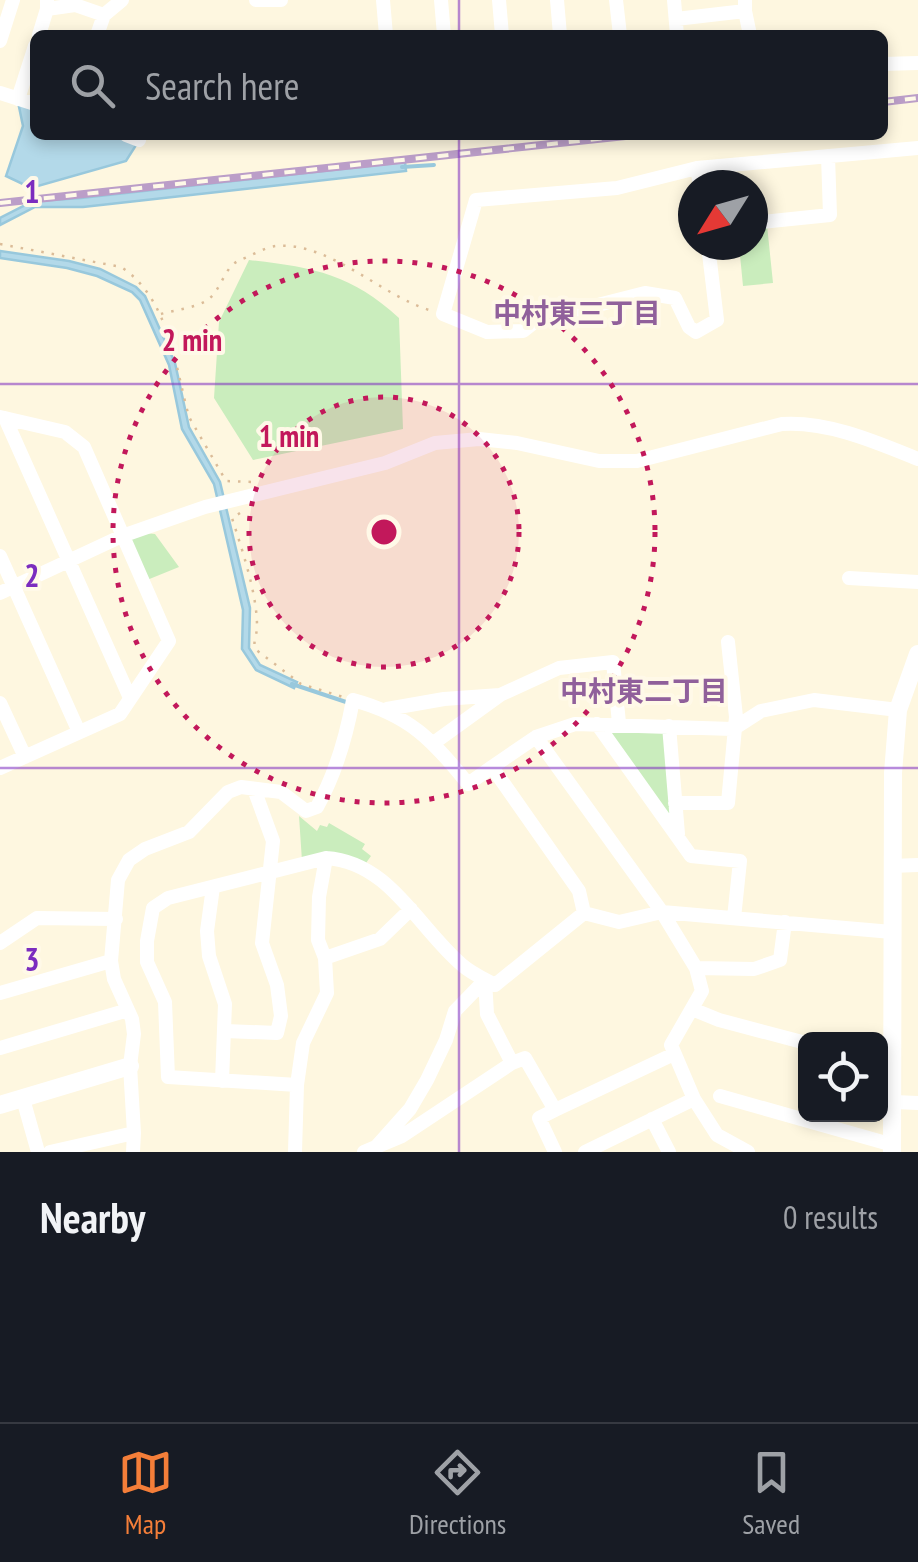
<!DOCTYPE html>
<html lang="en">
<head>
<meta charset="utf-8">
<style>
	:root { --surface:#171b24; --page:#20242c; --text:#f1f3f6; --muted:#9ea1a6; --line:#363941; --accent:#f47e39 }
	body { margin:0; font-family:"PT Sans Narrow","Noto Sans JP",sans-serif; background:var(--page); color:var(--text) }
	.controls { position:absolute; right:30px; bottom:30px; display:grid; overflow:hidden; border-radius:15px; box-shadow:0 5px 15px #0003 }
	.controls button { width:90px; height:90px; display:grid; place-items:center; padding:0; border:0; border-bottom:2px solid var(--line); background:var(--surface); color:var(--text); font:50px sans-serif }
	.compass { position:absolute; left:678px; top:170px; width:90px; height:90px; border-radius:50%; background:var(--surface); box-shadow:0 5px 15px #0003; rotate:233deg }
	.list { margin:0; padding:0; list-style:none }
	h2 { display:flex; justify-content:space-between; align-items:center; height:130px; margin:0; padding:0 40px; font-size:42px }
	h2 small { font-size:32px; font-weight:400; color:var(--muted) }
	.icon { flex:none; width:55px; height:55px; fill:none; stroke:currentColor; stroke-width:2; stroke-linecap:round; stroke-linejoin:round }
	.map { position:relative; flex:none; width:918px; height:1152px; overflow:hidden }
	.search { position:absolute; background:var(--surface); box-shadow:0 5px 15px #0003; left:30px; right:30px; top:30px; height:110px; display:flex; align-items:center; gap:25px; box-sizing:border-box; padding:0 35px; border-radius:15px; color:var(--muted); font-size:38px }
	.sheet { height:270px; background:var(--surface) }
	nav { display:flex; justify-content:space-around; align-items:center; box-sizing:border-box; height:140px; border-top:2px solid var(--line); background:var(--surface); font-size:28px; color:var(--muted) }
	nav a { display:grid; justify-items:center; gap:5px }
	nav .on { color:var(--accent) }
	.map>svg:first-child { display:block }
	.green { fill:#caedbd }
	.water { fill:#b3d9e9; stroke:#98c8dc; stroke-width:2.5 }
	.lines { fill:none; stroke-linecap:round; stroke-linejoin:round }
	.stream { stroke:#98c8dc; stroke-width:4 }
	.path { stroke:#dbbc98; stroke-width:2.5; stroke-dasharray:2.5 8; stroke-linecap:butt }
	.minor { stroke:#fff; stroke-width:14 }
	.tertiary { stroke:#fff; stroke-width:18 }
	.rail-casing { stroke:#bb9ec8; stroke-width:8 }
	.rail { stroke:#fff9e8; stroke-width:4; stroke-dasharray:11; stroke-linecap:butt }
	.grid { fill:none; stroke:#7b2cbf; stroke-width:2.5; stroke-opacity:0.55 }
	.ring { fill:none; stroke:#c2185b; stroke-width:5; stroke-dasharray:5 10 }
	.labels { text-anchor:middle; stroke-width:8; stroke-linejoin:round; paint-order:stroke }
	.neighbourhood-label { font-size:28px; font-weight:bold; fill:#90609b; stroke:#fff9e8 }
	.grid-label { font-size:32px; text-anchor:middle; font-weight:bold; fill:#7b2cbf; stroke:#fff9e8; stroke-width:8; stroke-linejoin:round; paint-order:stroke }
	.centre { fill:#c2185b; stroke:#fff9e8; stroke-width:5 }
	.ring-label { font-size:30px; text-anchor:middle; font-weight:bold; fill:#c2185b; stroke:#fff9e8; stroke-width:8; stroke-linejoin:round; paint-order:stroke }
</style>
</head>
<body>
<div class="map">
<svg width="918" height="1152" viewBox="0 0 918 1152">
	<rect width="100%" height="100%" fill="#fef7e0"/>
	<!-- green -->
	<path class="green" d="M767,225L773,283L743,286L739,245H753V226Z
		M249,260C312,267 351,274 399,318L403,429L253,460L214,398L219,322Z
		M145,533L155,534L179,567L147,580L126,538Z
		M600,726L666,728L676,831Z
		M299,816L317,831L320,825L327,827L329,823L365,844L362,849L371,856L366,863L302,861Z"/>
	<!-- water -->
	<path class="water" d="M18,102L35,107V135H117L138,142L126,161L31,188L6,176L23,126Z
		M405,162L406,171L83,207H35L0,225V218L31,202L28,189L31,188L39,201L81,198Z
		M0,251L69,261L100,269L136,287L145,296L175,363L189,427L220,482L250,608L249,648L260,665L297,682L294,688L256,670L242,649L243,610L214,484L182,429L169,365L140,300L132,292L97,276L67,268L0,258Z"/>
	<g class="lines">
		<!-- stream -->
		<path class="stream" d="M402,167L434,165
			M292,684L349,703"/>
		<!-- path -->
		<path class="path" d="M0,244L121,267C169,298 175,366 189,417L226,481L252,482
			M161,314C175,310 194,308 206,301C222,291 223,267 240,260C251,256 265,247 276,246C330,241 385,299 433,311
			M240,513L232,518C242,550 257,593 257,626C257,636 253,640 255,649L301,684L343,697"/>
		<!-- minor -->
		<path class="minor" d="M47,0V9L75,5L104,15
			M256,0H281
			M383,0L386,35
			M441,0L444,35
			M499,0L502,35
			M557,0L560,35
			M616,0L620,35
			M674,0L677,35
			M745,11L750,35
			M676,19L745,11V0
			M39,35L47,9
			M97,35L104,15L122,0
			M0,41L13,0
			M883,64L918,63
			M0,93L35,104
			M18,99L35,46
			M126,135L139,140L140,135
			M697,168L918,148
			M700,185L697,168L617,188L476,200L443,314L487,332L523,331L546,313L582,309L645,293L675,298L689,327L696,332L717,320L708,245
			M753,223L830,215L828,156
			M0,417L65,432L84,447L169,641L120,714L0,768
			M5,418L130,698
			M0,556L79,732
			M849,578L918,582
			M0,593L122,536L205,507L385,463L435,443L479,439L517,443L599,461H637L782,424C828,421 876,442 918,459
			M0,703L25,757
			M387,709L444,699L500,695
			M597,724L691,856L740,861L734,918
			M669,726L678,834
			M536,737L662,912L696,968L702,991L671,1045L694,1099L717,1135L748,1152
			M435,742L500,695L559,668L613,662L619,723
			M675,803H728L736,717L728,642
			M326,858L319,897L318,940L325,958L327,993L303,1043L297,1085L168,1077L165,1002L147,962V941L153,908L168,898L326,858C390,862 418,928 462,965C471,973 484,979 495,985L584,913L619,922L662,912L892,932
			M891,866L918,865
			M213,887L207,931L209,956L225,1004L222,1081
			M584,913L579,891L492,767L536,737L575,724L733,729L761,711L814,700L898,710
			M0,943L37,918L116,919
			M325,958L380,939L411,909
			M696,968L754,969L780,960L785,922
			M485,980L487,1014L512,1063L525,1058L555,1110L539,1118L555,1152
			M0,993L111,961
			M692,1009L719,1020L806,1043
			M225,1031L277,1033L281,1016L277,985L262,943L273,841L254,789
			M0,1048L128,1010
			M720,1096L893,1145
			M23,1099L38,1152
			M894,1102L918,1103
			M555,1110L674,1054
			M652,1119L669,1152
			M377,1146L410,1109L427,1080L446,1040L455,1011L485,980
			M50,1152L134,1133L130,1066L134,1034L132,1019L114,979L111,961L118,880L129,860L145,849L189,832L228,792L241,787L281,792L306,811L317,807C336,773 346,738 353,700C409,715 433,740 468,784L492,767
			M133,1152L134,1133
			M295,1152L297,1085
			M364,1152L402,1136L512,1063
			M585,1152L694,1099"/>
		<!-- tertiary -->
		<path class="tertiary" d="M0,1105L130,1066
			M892,1152L893,773L898,710L918,654"/>
		<!-- rail casing -->
		<g class="rail-casing">
			<path id="rail" d="M883,102L918,98
				M0,203L635,135"/>
		</g>
		<!-- rail -->
		<use href="#rail" class="rail"/>
	</g>
	<!-- grid -->
	<path class="grid" d="M459,0V35M459,135V1152M0,384H918M0,768H918"/>
	<!-- distance rings -->
	<circle cx="384" cy="532" r="135" fill="#c2185b" fill-opacity=".12"/>
	<g class="ring">
		<circle cx="384" cy="532" r="135"/>
		<circle cx="384" cy="532" r="271"/>
	</g>
	<g class="labels">
		<!-- neighbourhood labels -->
		<g class="neighbourhood-label">
			<text x="577" y="323">中村東三丁目</text>
			<text x="644" y="701">中村東二丁目</text>
		</g>
	</g>
	<g class="grid-label">
		<text x="32" y="203">1</text>
		<text x="32" y="587">2</text>
		<text x="32" y="971">3</text>
	</g>
	<circle cx="384" cy="532" r="15" class="centre"/>
	<g class="ring-label">
		<text x="192" y="351">2 min</text>
		<text x="289" y="447">1 min</text>
	</g>
</svg>
<div class="controls">
<button><svg class="icon" aria-label="locate" viewBox="0 0 24 24"><circle cx="12" cy="12" r="6"/><path d="M12 2v4M12 18v4M2 12h4M18 12h4"/></svg></button>
</div>
<svg class="compass" viewBox="-18 -18 36 36"><path d="M0-13l5 13h-10z" fill="#e53935"/><path d="M0 13l5-13h-10z" fill="#9ea1a6"/></svg>
<div class="search"><svg class="icon" aria-label="search" viewBox="0 0 24 24"><circle cx="10" cy="10" r="6"/><path d="M15 15l6 6"/></svg>Search here</div>
</div>
<section class="sheet">
<h2>Nearby<small>0 results</small></h2>
<ul class="list">
</ul>
</section>
<nav>
<a class="on"><svg class="icon" aria-label="map" viewBox="0 0 24 24"><path d="M3 6l6-2 6 2 6-2v14l-6 2-6-2-6 2zM9 4v14M15 6v14"/></svg>Map</a>
<a><svg class="icon" aria-label="directions" viewBox="0 0 24 24"><path d="M12 3l9 9-9 9-9-9zM9 14v-3h6M13 9l2 2-2 2"/></svg>Directions</a>
<a><svg class="icon" aria-label="saved" viewBox="0 0 24 24"><path d="M7 4h10v16l-5-4-5 4z"/></svg>Saved</a>
</nav>
</body>
</html>
